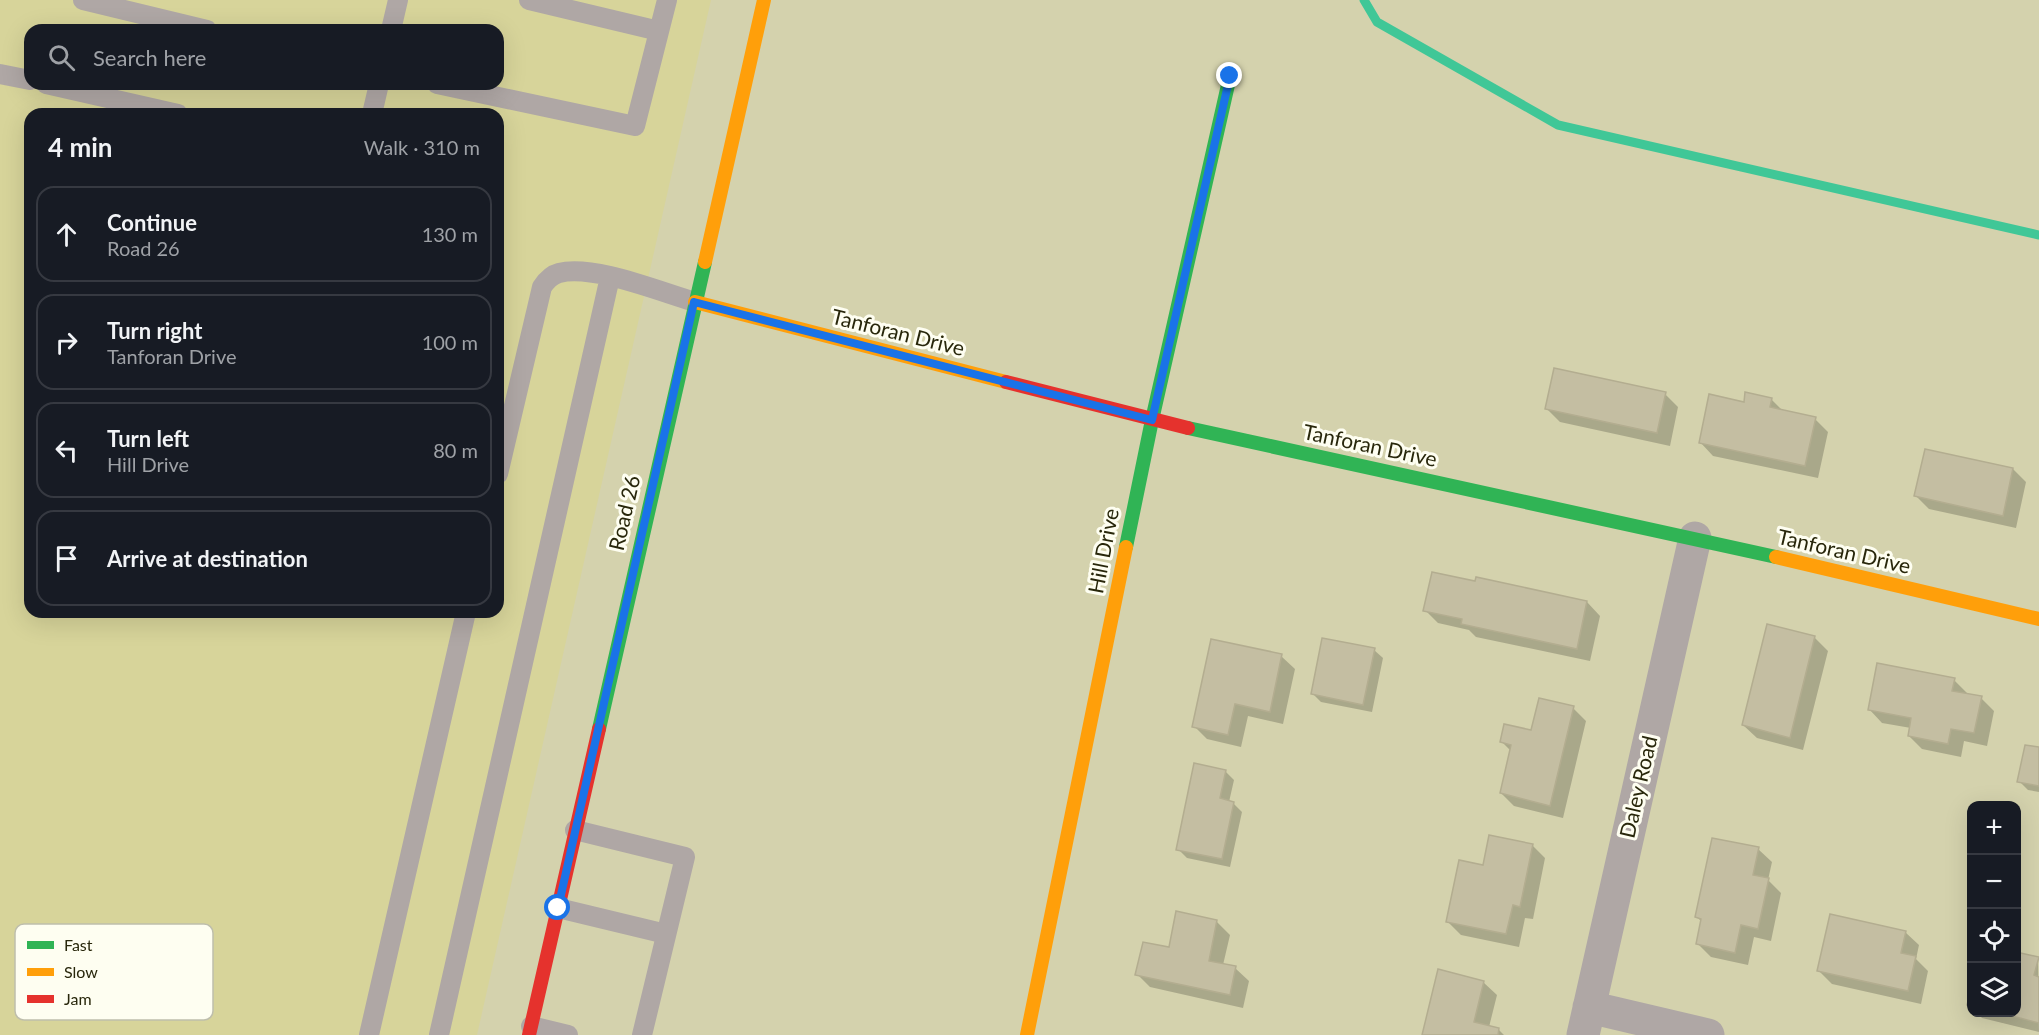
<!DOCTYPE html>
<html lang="en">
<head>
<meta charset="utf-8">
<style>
	:root { --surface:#171b24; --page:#242831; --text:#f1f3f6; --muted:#9ea1a6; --line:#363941 }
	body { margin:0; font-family:Lato,sans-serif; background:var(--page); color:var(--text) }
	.controls { position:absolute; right:18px; bottom:18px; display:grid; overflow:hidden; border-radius:12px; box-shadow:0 6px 24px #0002 }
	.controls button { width:54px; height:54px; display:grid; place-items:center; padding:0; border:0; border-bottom:2px solid var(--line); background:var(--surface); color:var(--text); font:30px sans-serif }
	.stop { position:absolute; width:18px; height:18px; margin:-14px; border:4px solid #1a73e8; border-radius:50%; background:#fff }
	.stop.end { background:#1a73e8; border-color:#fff; box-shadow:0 2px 6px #0008 }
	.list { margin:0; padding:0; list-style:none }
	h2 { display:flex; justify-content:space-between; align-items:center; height:78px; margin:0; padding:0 24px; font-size:26px }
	h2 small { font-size:20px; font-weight:400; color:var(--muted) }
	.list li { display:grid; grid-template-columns:39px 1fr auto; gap:18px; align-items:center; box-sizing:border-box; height:96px; margin:0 12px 12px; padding:0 12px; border:2px solid var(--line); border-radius:18px }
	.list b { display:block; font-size:22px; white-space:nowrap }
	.list p { margin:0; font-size:20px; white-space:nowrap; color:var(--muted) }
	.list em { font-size:20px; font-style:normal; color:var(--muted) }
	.icon { flex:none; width:33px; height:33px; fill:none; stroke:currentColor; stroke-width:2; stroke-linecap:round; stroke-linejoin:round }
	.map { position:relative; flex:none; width:2039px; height:1035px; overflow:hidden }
	.search { position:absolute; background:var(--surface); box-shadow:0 6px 24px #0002; left:24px; top:24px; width:480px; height:66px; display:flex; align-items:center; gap:15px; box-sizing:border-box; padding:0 21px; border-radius:18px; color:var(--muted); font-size:22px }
	.panel { position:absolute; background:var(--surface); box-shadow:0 6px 24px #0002; left:24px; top:108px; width:480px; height:510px; border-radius:18px }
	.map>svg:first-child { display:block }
	.built { fill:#d7d49a; fill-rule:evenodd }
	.shadow { fill:#0003 }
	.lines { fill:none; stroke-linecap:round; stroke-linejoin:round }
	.stream { stroke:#40c797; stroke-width:9 }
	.building { fill:#c4bea2; stroke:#b3ad90; stroke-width:1.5 }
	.lane { stroke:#afa7a5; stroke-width:20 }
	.street { stroke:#afa7a5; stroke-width:33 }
	.fast { stroke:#30b455; stroke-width:14 }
	.slow { stroke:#ff9f0a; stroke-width:14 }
	.jam { stroke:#e5322d; stroke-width:14 }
	.route { stroke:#1a73e8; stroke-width:8 }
	.labels { text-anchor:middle; stroke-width:6; stroke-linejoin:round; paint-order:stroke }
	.street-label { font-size:21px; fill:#28270b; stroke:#fefef1 }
	.key { fill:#fefef1; stroke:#bebeac; stroke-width:1.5 }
	.key-label { font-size:16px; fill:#28270b }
</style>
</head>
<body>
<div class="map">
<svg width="2039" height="1035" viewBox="0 0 2039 1035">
	<rect width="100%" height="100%" fill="#d4d2ad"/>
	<!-- built -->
	<path class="built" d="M0,0H711L477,1035H0ZM30,30H498V84H30ZM30,114H498V612H30Z"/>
	<!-- shadow -->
	<path class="shadow" d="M1665,394L1678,407L1670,446L1560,422L1547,409Z
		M1771,399L1784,412L1815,419L1828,432L1818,478L1713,456L1700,442L1745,403Z
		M2013,469L2026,482L2016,528L1929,509L1916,496Z
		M1477,579L1587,602L1600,616L1590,661L1476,637L1469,630L1438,623L1425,610L1476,583Z
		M1814,637L1828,651L1803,750L1757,738L1743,725Z
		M1374,650L1383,658L1372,712L1321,702L1312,693Z
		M1281,656L1295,669L1283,724L1248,716L1241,747L1207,739L1194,726Z
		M1954,680L1967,693V695L1981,698L1994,711L1987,746L1964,741L1961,757L1922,749L1909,736L1911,728L1882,723L1869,709Z
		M1573,708L1586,721L1563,818L1514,806L1501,793L1511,751L1501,741L1532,732Z
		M2039,749V792L2028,790L2019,781Z
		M1225,771L1234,780L1229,802L1233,803L1242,812L1230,867L1187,858L1178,849Z
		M1532,845L1545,858L1533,919L1525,918L1519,947L1461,935L1448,922L1484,867Z
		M1758,849L1772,862L1768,880L1781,893L1771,941L1754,937L1748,965L1711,957L1698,944L1702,922L1697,917Z
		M1216,921L1230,935L1223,965L1235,968L1249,981L1243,1008L1150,987L1137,974Z
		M1905,932L1919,945L1916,959L1928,971L1921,1004L1832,984L1819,971Z
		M2038,959L2039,1032L1982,1018L1976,1012H2016Z
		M1483,982L1497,995L1489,1027L1499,1030L1504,1035H1423Z"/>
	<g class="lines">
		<!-- stream -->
		<path class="stream" d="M1364,0L1377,22L1558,125L2039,235"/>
	</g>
	<!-- building -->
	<path class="building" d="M1554,368L1666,392L1657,433L1545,409Z
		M1745,392L1772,398L1770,407L1816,417L1805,466L1699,443L1709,394L1744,402Z
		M1925,449L2013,468L2003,516L1914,496Z
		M1432,572L1475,581L1476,577L1587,601L1577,649L1461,624L1462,619L1423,611Z
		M1767,624L1815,636L1790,738L1742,725Z
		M1322,638L1375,648L1363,705L1311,694Z
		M1211,639L1282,654L1270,712L1235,704L1228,735L1192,727Z
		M1877,663L1955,678L1952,691L1982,696L1974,733L1951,729L1948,744L1908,736L1911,718L1868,710Z
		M1539,698L1574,706L1550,806L1500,793L1511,745L1500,742L1504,724L1531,730Z
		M2025,745L2039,747V786L2017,782Z
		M1194,763L1226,770L1220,798L1234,802L1222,859L1176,850Z
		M1489,835L1533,844L1520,907L1513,905L1506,934L1446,922L1459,860L1483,865Z
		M1712,838L1759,847L1753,875L1769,878L1758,929L1741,925L1735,953L1696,944L1701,919L1695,917Z
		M1176,911L1217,920L1209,961L1236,966L1230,995L1135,975L1143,942L1169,947Z
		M1830,914L1906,931L1901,953L1916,956L1908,991L1817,971Z
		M2016,952L2039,957L2034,975L2039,977V1023L1997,1012H2016Z
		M1438,969L1484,981L1474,1022L1499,1028L1498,1035H1422Z
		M1972,986V1006L1967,1005Z"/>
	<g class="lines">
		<!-- lane -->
		<path class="lane" d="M83,0L207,30
			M529,0L659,31
			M391,30L398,0
			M0,74L30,80
			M46,84L178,114
			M437,84L635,126L667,0
			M372,114L379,84
			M498,474L542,287C546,281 551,275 559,273C593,264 660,292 695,302
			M575,830L685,857L642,1035
			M558,908L666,934
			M531,1026L568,1035
			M369,1035L466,612
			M439,1035L610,277"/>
		<!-- street -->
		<path class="street" d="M1589,1007L1708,1035
			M1583,1035L1695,538"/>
		<!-- fast -->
		<path class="fast" d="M1188,428L1776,557
			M1126,547L1152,420L1230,76
			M599,729L705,262"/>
		<!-- slow -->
		<path class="slow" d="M705,262L764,0
			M695,302L1006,382
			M1776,557L2039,619
			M1027,1035L1126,547"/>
		<!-- jam -->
		<path class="jam" d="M1006,382L1188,428
			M529,1035L599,729"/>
	</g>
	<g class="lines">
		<!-- route -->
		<path class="route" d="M558,908L694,302L1152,420L1230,76"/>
	</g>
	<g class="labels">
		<!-- street labels -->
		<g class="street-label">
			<text transform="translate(898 333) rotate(14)" y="7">Tanforan Drive</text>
			<text transform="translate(1370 446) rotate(12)" y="7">Tanforan Drive</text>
			<text transform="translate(625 513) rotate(-77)" y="7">Road 26</text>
			<text transform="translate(1104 551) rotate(-79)" y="7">Hill Drive</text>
			<text transform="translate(1844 552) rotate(13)" y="7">Tanforan Drive</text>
			<text transform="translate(1639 787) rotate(-77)" y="7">Daley Road</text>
		</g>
	</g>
	<!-- legend -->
	<rect x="15" y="924" width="198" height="96" rx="9" class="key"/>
	<rect x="27" y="941" width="27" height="8" fill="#30b455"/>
	<rect x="27" y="968" width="27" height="8" fill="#ff9f0a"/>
	<rect x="27" y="995" width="27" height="8" fill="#e5322d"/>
	<g class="key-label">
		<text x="64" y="951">Fast</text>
		<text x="64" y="978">Slow</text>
		<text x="64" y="1005">Jam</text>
	</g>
</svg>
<div class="controls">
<button>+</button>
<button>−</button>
<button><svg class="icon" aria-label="locate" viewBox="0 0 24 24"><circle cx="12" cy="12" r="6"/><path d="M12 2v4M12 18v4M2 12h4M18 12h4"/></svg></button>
<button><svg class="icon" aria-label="layers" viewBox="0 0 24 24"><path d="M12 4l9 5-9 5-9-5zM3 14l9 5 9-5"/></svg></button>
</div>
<div class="stop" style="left:558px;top:908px"></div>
<div class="stop end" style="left:1230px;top:76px"></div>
<div class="search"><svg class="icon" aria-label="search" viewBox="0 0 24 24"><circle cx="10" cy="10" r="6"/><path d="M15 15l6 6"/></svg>Search here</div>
<section class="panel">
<h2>4 min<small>Walk · 310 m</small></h2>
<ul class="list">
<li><svg class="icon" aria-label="ahead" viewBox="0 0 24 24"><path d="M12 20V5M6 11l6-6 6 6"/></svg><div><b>Continue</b><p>Road 26</p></div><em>130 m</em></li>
<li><svg class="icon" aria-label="right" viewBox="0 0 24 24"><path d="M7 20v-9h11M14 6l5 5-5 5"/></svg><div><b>Turn right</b><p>Tanforan Drive</p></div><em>100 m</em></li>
<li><svg class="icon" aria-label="left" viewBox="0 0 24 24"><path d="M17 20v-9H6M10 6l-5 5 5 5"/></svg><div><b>Turn left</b><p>Hill Drive</p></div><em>80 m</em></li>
<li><svg class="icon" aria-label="arrive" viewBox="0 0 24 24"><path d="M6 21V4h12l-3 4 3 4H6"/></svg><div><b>Arrive at destination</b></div></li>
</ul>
</section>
</div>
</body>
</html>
